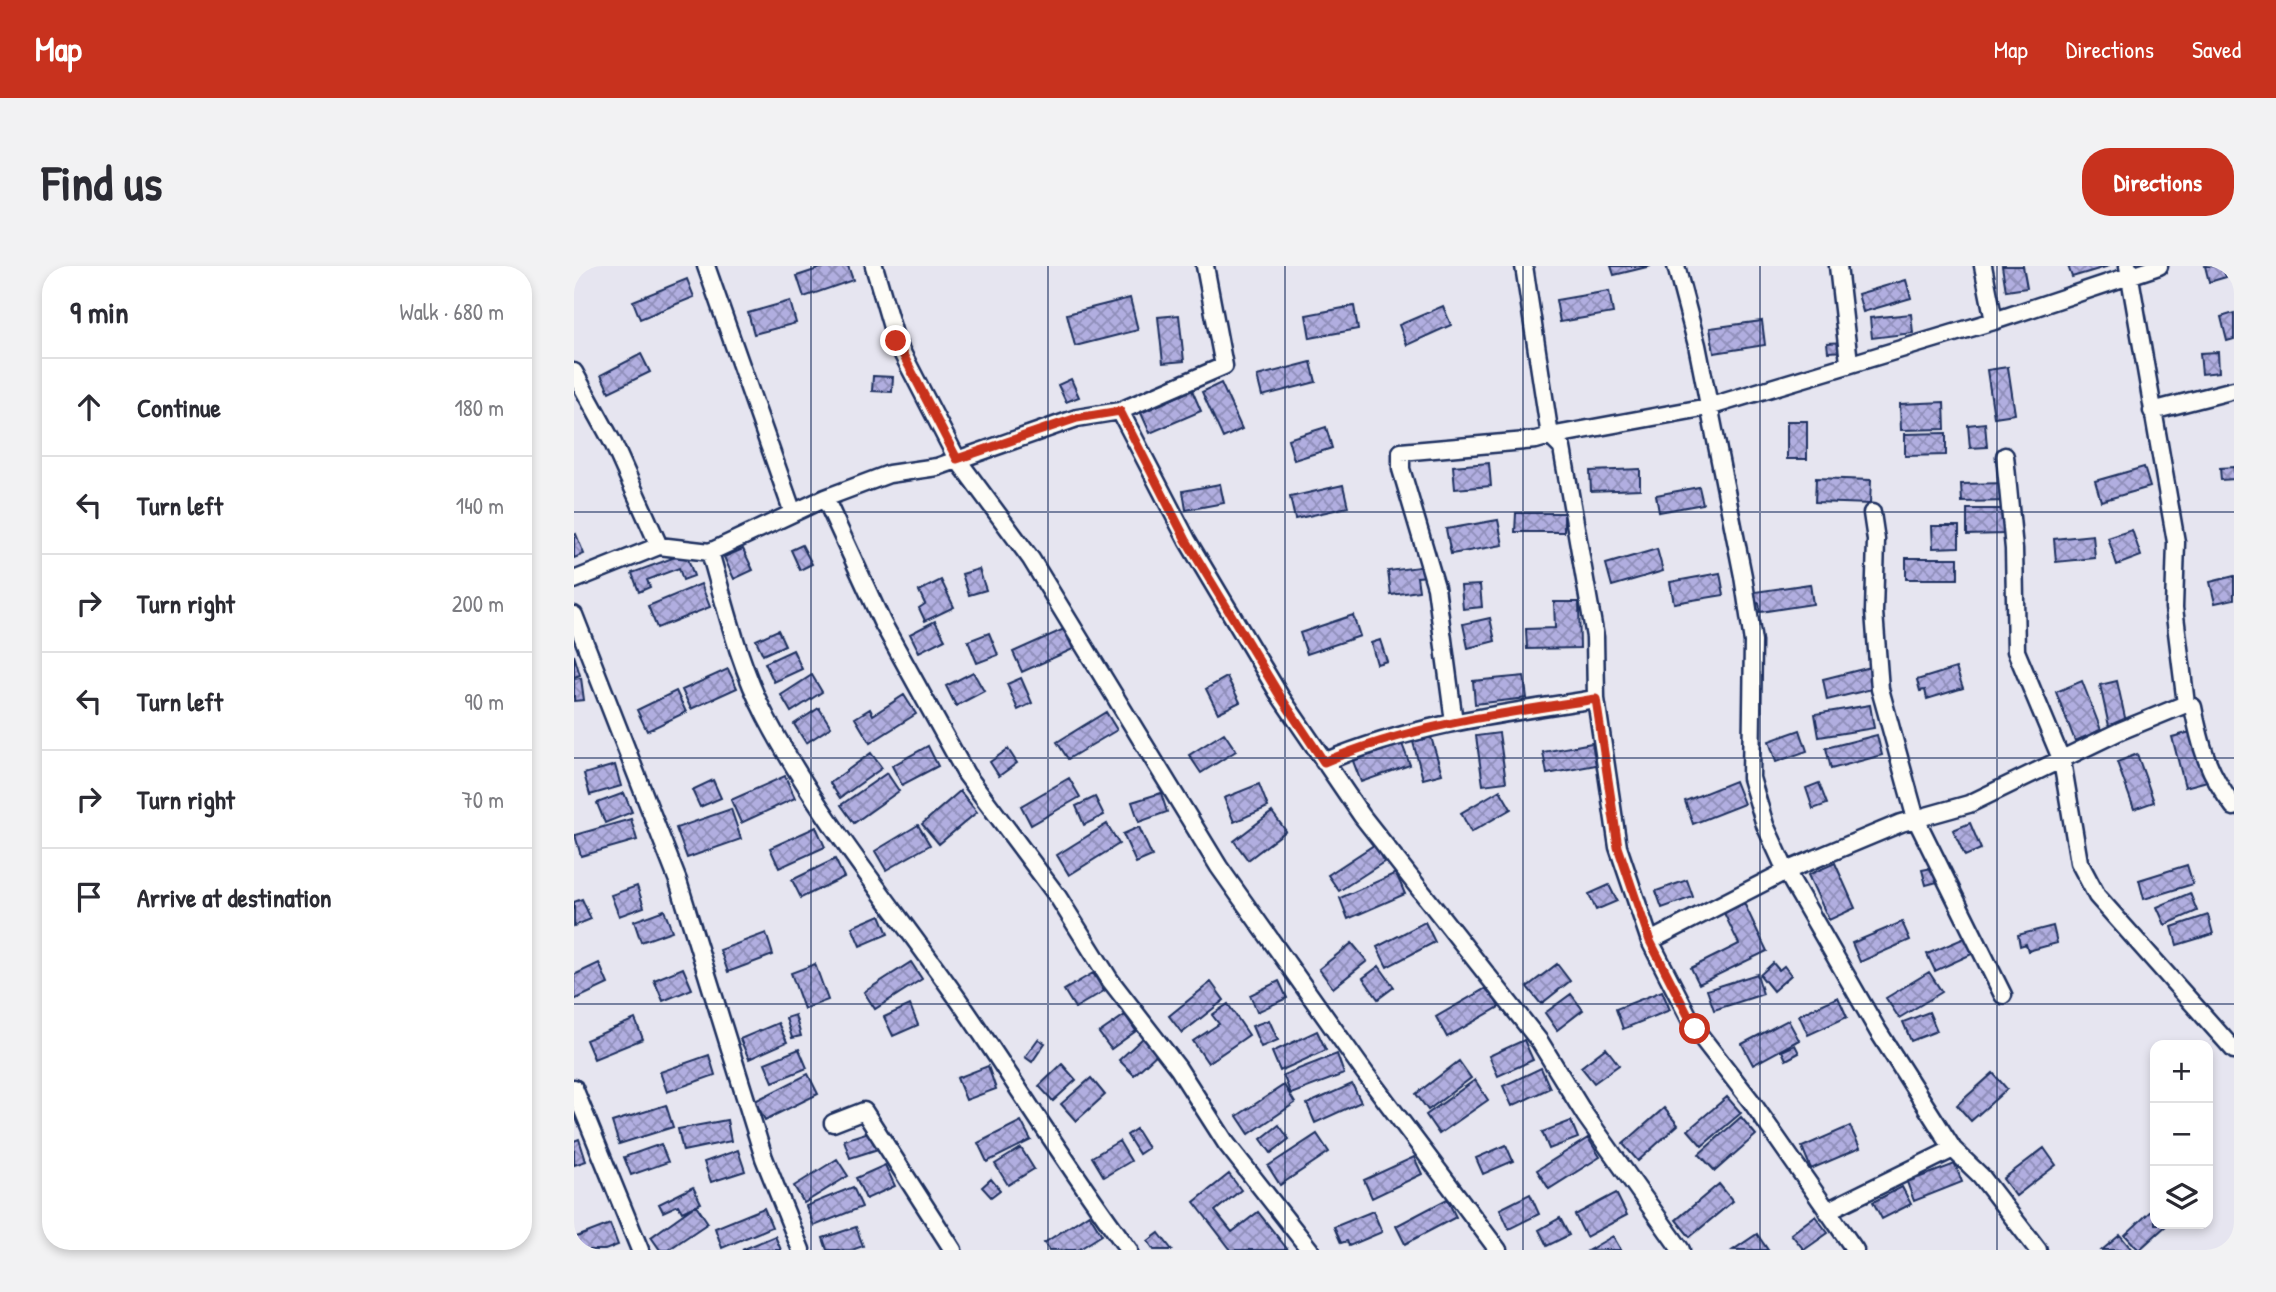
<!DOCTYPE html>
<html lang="en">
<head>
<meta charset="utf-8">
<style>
	:root { --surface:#fff; --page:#f2f2f3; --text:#2b2b33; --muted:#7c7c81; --line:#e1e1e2; --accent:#c8321e }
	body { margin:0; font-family:"Patrick Hand",sans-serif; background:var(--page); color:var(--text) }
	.controls { position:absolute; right:21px; bottom:21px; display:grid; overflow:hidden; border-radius:14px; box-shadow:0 4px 10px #0003 }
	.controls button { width:63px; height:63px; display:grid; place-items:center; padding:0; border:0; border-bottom:2px solid var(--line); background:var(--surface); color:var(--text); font:35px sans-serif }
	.stop { position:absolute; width:21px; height:21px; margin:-16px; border:5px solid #c8321e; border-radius:50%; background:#fff }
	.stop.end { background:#c8321e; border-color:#fff; box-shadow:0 2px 7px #0008 }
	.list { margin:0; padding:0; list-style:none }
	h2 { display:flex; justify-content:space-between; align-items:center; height:91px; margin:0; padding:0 28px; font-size:30px }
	h2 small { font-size:23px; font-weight:400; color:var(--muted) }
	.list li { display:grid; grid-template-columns:46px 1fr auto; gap:21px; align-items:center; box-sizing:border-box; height:98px; padding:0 28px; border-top:2px solid var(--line) }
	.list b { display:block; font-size:26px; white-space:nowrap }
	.list em { font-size:23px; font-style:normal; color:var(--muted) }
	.icon { flex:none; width:38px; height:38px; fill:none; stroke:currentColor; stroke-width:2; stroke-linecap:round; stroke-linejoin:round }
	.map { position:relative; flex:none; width:1660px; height:984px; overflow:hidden; border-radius:28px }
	header { display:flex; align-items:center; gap:42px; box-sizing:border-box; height:98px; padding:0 35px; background:var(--accent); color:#fff }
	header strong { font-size:33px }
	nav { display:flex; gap:38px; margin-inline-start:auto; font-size:24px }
	.intro { display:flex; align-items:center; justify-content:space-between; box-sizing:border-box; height:168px; padding:0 42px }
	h1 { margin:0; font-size:49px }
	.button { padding:18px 32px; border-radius:28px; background:var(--accent); color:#fff; font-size:24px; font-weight:700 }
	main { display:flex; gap:42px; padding:0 42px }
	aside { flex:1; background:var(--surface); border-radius:28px; box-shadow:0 4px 10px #0003 }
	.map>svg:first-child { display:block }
	.building { fill:url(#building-cross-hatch); stroke:#1b2f5e; stroke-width:2 }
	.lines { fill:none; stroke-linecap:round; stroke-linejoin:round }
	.minor-casing { stroke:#1b2f5e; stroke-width:21 }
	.minor { stroke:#fdfcf7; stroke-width:16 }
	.route { stroke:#c8321e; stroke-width:9 }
	.grid { fill:none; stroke:#1b2f5e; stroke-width:2; stroke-opacity:0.55 }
</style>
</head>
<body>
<header>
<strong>Map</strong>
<nav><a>Map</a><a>Directions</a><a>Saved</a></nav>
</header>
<div class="intro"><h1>Find us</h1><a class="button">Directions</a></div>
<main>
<aside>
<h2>9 min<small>Walk · 680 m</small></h2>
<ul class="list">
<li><svg class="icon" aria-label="ahead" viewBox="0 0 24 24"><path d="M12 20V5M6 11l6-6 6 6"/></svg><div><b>Continue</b></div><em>180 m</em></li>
<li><svg class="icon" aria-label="left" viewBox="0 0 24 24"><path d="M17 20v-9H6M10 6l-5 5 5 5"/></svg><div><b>Turn left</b></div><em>140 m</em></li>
<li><svg class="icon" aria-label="right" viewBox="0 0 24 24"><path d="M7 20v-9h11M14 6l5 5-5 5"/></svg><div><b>Turn right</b></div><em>200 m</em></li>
<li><svg class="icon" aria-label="left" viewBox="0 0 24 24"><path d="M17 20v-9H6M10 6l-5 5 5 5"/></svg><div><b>Turn left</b></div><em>90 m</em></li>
<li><svg class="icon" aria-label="right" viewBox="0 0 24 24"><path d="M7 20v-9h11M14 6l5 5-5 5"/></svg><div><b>Turn right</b></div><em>70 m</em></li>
<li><svg class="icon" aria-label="arrive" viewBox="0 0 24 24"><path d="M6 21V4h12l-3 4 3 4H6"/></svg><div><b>Arrive at destination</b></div></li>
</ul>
</aside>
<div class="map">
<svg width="1660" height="984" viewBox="0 0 1660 984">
	<defs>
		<pattern id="building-cross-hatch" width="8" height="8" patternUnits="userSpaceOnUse" patternTransform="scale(1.75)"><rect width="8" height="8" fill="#b1aee0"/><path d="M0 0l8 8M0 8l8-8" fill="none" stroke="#8f8eb9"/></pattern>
	</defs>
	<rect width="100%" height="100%" fill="#e6e5f0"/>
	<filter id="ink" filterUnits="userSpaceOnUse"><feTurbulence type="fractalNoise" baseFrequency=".0143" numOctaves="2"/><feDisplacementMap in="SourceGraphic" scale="14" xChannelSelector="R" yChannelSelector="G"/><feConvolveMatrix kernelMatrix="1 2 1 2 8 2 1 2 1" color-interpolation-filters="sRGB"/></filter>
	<g filter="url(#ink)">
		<!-- building -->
		<path class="building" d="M253,0H274L279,14L230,31L223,10Z
			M1037,0H1077L1040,9Z
			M1428,0H1449L1453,22L1432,25Z
			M1494,0H1535L1498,11Z
			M1631,0H1648L1652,11L1635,16Z
			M113,13L120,31L66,53L59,35Z
			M1332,14L1337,32L1289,46L1284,28Z
			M1035,25L1039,47L986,56L982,34Z
			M556,32L564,64L501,80L493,48Z
			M216,35L222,57L180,68L174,47Z
			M780,40L784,63L736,72L732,49Z
			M869,40L877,59L833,79L825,59Z
			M1660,47V73L1653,75L1647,51Z
			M1337,48L1339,67L1298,72L1296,52Z
			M605,49L610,95L589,97L584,51Z
			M1188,55L1191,79L1140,87L1136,62Z
			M1272,76V85L1254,86L1253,77Z
			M1644,86L1645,106L1628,108L1626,87Z
			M67,88L76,106L35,126L27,109Z
			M737,96L742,116L688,130L683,110Z
			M1434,101L1441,148L1420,151L1413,104Z
			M299,110L319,111L318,126L298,125Z
			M497,113L505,131L492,136L484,119Z
			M647,117L668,163L649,172L628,126Z
			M618,124L627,145L576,167L567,147Z
			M1370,136L1371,163L1327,164L1326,138Z
			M1213,155H1233V193H1213Z
			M1411,157L1413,181L1396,182L1394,159Z
			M752,161L758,182L720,194L714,173Z
			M1372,167V189L1331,190V168Z
			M915,197L917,220L881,223L879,200Z
			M1570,201L1576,221L1527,235L1521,215Z
			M1660,201V213L1647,214L1646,202Z
			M1066,203V223L1017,225L1016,205Z
			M1242,212L1297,214L1296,238L1241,236Z
			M1434,217L1435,235L1388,236L1387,218Z
			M646,218L650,237L612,244L609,225Z
			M769,219L774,241L721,253L716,231Z
			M1125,221L1129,238L1085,246L1082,229Z
			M1393,243H1430V268L1393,269Z
			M942,247H990V266H941Z
			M924,254L929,279L877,288L872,263Z
			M1358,260H1385V281L1359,282Z
			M1558,264L1567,290L1543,299L1534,272Z
			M2,268L10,288L0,292V269Z
			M1519,269L1521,292L1482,296L1480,273Z
			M228,279L238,298L226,304L217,284Z
			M169,283L179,304L160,313L150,291Z
			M1083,283L1089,305L1038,320L1032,298Z
			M112,287L120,310L109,314L105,302L73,314L76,321L65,326L58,307Z
			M1332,292H1384V313H1332Z
			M852,300L854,310L843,311L845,325L817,329L814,305Z
			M405,303L412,324L395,329L388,308Z
			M1146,307L1150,329L1100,337L1096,316Z
			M1660,310V333L1641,337L1636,316Z
			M367,314L380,341L351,355L345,342L351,338L345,325Z
			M127,318L136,341L83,362L74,340Z
			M1236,318L1239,338L1186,346L1185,337L1176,339L1174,327Z
			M906,319L908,341L889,343L887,320Z
			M980,336H1005L1006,382L953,383L952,363L981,362Z
			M779,349L786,370L733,388L726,367Z
			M916,352L921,375L894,382L889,358Z
			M361,355L371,373L345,386L336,368Z
			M490,363L499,383L448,406L439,386Z
			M204,364L211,379L189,389L182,374Z
			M415,367L424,389L403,397L394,375Z
			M806,374L813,395L803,398L797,377Z
			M219,384L228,403L200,416L191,397Z
			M0,389L6,409L0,411Z
			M1297,401L1302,422L1253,434L1249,413Z
			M1382,402L1389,422L1353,433L1351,424L1346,425L1343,414Z
			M154,403L163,422L117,443L108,424Z
			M399,406L410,425L382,440L372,420Z
			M238,409L248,426L217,446L207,429Z
			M950,410L953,432L901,438L899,415Z
			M653,411L666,436L644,447L632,423Z
			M7,412L10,434L0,435V413Z
			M447,412L458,437L444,444L433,418Z
			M1508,415L1527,464L1501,475L1482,426Z
			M1543,415L1552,456L1535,460L1526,419Z
			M102,425L112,446L73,465L63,444Z
			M330,429L342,448L296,477L281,452L296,443L299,449Z
			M1296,439L1300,462L1245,471L1241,448Z
			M245,442L257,461L232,477L220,458Z
			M532,446L543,464L494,493L483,476Z
			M1226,464L1233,485L1202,496L1195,475Z
			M1624,464L1637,514L1611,521L1598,471Z
			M650,467L662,485L627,507L615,489Z
			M925,467L932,516L909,519L902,470Z
			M1303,469L1308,489L1257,503L1252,482Z
			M857,471L868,508L849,513L839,476Z
			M1018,477L1022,499L973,508L969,486Z
			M828,478L836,499L787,516L779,495Z
			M354,480L364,500L328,519L318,500Z
			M434,483L443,497L425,510L416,496Z
			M297,487L308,502L266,532L256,517Z
			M1563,488L1580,536L1560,543L1543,496Z
			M41,499L47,520L16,529L10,508Z
			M313,507L325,525L280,557L267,539Z
			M211,510L221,532L167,557L157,534Z
			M495,512L506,531L457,559L447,540Z
			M139,514L147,532L126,541L118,524Z
			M1161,515L1170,538L1119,558L1111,535Z
			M1245,517L1253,538L1239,543L1232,522Z
			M685,518L694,541L660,556L650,532Z
			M926,524L937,543L897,566L887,547Z
			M386,525L403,546L365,578L348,558Z
			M50,527L58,546L31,557L23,537Z
			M587,527L593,546L565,556L558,536Z
			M521,531L530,549L510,559L502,540Z
			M157,543L167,573L113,592L102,562Z
			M698,546L712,565L674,594L660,575Z
			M57,553L63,574L7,590L1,569Z
			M1396,557L1407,583L1391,590L1379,564Z
			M533,558L545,578L495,609L483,589Z
			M344,559L356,579L312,604L301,585Z
			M242,561L251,581L205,602L196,582Z
			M565,561L578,590L562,597L549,568Z
			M800,579L810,596L765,625L754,609Z
			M261,593L270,611L227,632L218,614Z
			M1261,597L1281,642L1255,654L1234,609Z
			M1613,599L1619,618L1570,633L1565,614Z
			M1363,601L1367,615L1352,619L1348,604Z
			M822,607L831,628L774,653L766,632Z
			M1113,614L1119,631L1088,642L1082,625Z
			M1035,619L1043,635L1022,644L1015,628Z
			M63,620L70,641L45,650L37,629Z
			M1616,627L1623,645L1591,659L1583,641Z
			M8,633L17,653L0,660V636Z
			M1170,637L1193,685L1125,718L1117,702L1165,678L1150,647Z
			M90,644L98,665L67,676L60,655Z
			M306,649L314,668L286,680L278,661Z
			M1634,649L1639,668L1603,679L1598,661Z
			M851,656L861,676L813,701L803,681Z
			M1328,656L1336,674L1286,696L1278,677Z
			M1479,660L1483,677L1454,685L1452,678L1446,680L1444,669Z
			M192,667L199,689L154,706L146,684Z
			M1393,671L1400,687L1361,705L1353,688Z
			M778,677L793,695L759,722L745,703Z
			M337,696L348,713L301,743L290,726Z
			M25,697L34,718L0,734V709Z
			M1199,697L1205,704L1210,700L1217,709L1199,725L1186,709Z
			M241,698L254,734L230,743L217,707Z
			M983,698L996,715L967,738L953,721Z
			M805,700L820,721L804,733L789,712Z
			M109,702L118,723L89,735L80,714Z
			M1355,706L1368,726L1325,752L1312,732Z
			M519,707L530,725L501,742L490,724Z
			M1183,708L1189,728L1140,744L1133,724Z
			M705,715L713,732L683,746L676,729Z
			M637,716L650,734L608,767L595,750Z
			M914,721L925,741L873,771L862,751Z
			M1088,725L1096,744L1049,763L1042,743Z
			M997,728L1009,744L983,764L971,747Z
			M1264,731L1273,751L1234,769L1225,749Z
			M654,738L675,769L634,797L619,775L645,758L638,749Z
			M336,739L344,759L319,770L310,751Z
			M1355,746L1363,765L1337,775L1329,756Z
			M221,749L227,770L218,772L212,752Z
			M551,749L562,765L537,783L525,767Z
			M61,753L69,773L20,793L12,774Z
			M695,754L704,774L687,781L678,760Z
			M1214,754L1225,774L1179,799L1168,778Z
			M204,757L213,776L175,793L166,773Z
			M743,765L752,784L706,805L698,786Z
			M569,772L583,788L560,809L545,794Z
			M464,773L471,777L458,796L451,791Z
			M950,774L959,794L924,810L915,790Z
			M1221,779L1225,787L1212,794L1208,785Z
			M1032,782L1045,799L1020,817L1007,801Z
			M225,783L233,802L199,816L191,797Z
			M763,788L770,808L717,828L709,809Z
			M135,789L141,809L93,826L86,806Z
			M885,795L897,812L854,844L842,828Z
			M488,798L502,814L479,835L465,820Z
			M414,800L422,823L392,834L383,812Z
			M967,802L976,822L938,840L929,820Z
			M1419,807L1433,823L1397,855L1383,839Z
			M234,808L244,828L191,854L181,835Z
			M517,812L531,829L502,855L487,838Z
			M901,814L914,834L865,868L852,849Z
			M778,818L787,836L741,857L733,838Z
			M710,819L721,837L675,868L663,850Z
			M1153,831L1167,847L1128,880L1114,864Z
			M92,839L99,861L45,878L38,856Z
			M1090,842L1104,859L1064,895L1049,878Z
			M1167,851L1182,869L1141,905L1125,888Z
			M153,854L157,875L109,885L104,863Z
			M447,855L457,874L413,896L404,877Z
			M997,855L1004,872L975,883L968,866Z
			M705,859L715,873L697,887L687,873Z
			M1276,860L1286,882L1237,903L1228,881Z
			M562,863L574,882L565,888L553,869Z
			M298,865L304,883L276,892L270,874Z
			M743,868L755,886L706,919L694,900Z
			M1014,872L1026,891L975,923L963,904Z
			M5,873L12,895L0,899V875Z
			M545,875L557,895L530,911L518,891Z
			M87,878L94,896L57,909L50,891Z
			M932,879L939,895L909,908L902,892Z
			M447,882L460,903L434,919L421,898Z
			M1470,882L1482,899L1442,930L1429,913Z
			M164,884L171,905L137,916L130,896Z
			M840,891L848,908L798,932L790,914Z
			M263,893L274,910L230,937L220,920Z
			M1381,898L1388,916L1340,935L1333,916Z
			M311,899L321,920L292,933L282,912Z
			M655,908L667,924L641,945L658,966L684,946L714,984H657L620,936Z
			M417,913L426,924L417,931L408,921Z
			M1145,918L1159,935L1116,971L1102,954Z
			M119,921L127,937L108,946L104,939L89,946L85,938Z
			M279,921L288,941L240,960L232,940Z
			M1328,921L1337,938L1308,953L1299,936Z
			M1042,927L1053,949L1012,971L1001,949Z
			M956,928L965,948L935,963L926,943Z
			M873,933L882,951L831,978L822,960Z
			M122,939L134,957L94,984H86L77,971Z
			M1581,941V958H1594L1565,984L1551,969Z
			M190,942L198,961L148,982L141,962Z
			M799,945L808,966L775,980L773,975L767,977L760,961Z
			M515,948L528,969L504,984H475L470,977Z
			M1241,950L1254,967L1230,984L1217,968Z
			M986,952L995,969L973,980L965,964Z
			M36,958L44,979L31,984H0V972Z
			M282,961L289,980L278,984H253L249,972Z
			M585,967L598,984H580L574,975Z
			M1183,968L1194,984H1159Z
			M1546,969L1558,984H1528Z
			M201,970L207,984H168Z
			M1039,970L1047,984H1015Z"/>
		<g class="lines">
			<!-- minor casing -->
			<g class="minor-casing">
				<path id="minor" d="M132,0L219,247
					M300,0L322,75L383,193L457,293L645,601L791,807L924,984
					M1264,0L1275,96
					M1409,0L1420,55
					M1554,0L1602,276L1600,342L1612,438
					M0,106L39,177L85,280
					M546,145L613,274L706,430L788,550L966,776L1011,849L1107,984
					M1578,145L1660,124
					M1431,190L1440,283L1442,385L1488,495L1505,596L1523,630L1660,784
					M251,232L308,356L392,508L484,631L536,714L604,802L652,877L736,984
					M1298,247L1302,274L1300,346L1306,423L1342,553L1429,729
					M136,286C152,342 165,399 192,451C248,558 329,652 397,752C450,830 499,909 555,984
					M0,314L85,280L136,286L251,232L315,208L363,201L503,152L546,145L650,100L631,0
					M0,349L104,615L190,892L227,984
					M1022,433L1021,371L988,182L976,170L1134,141L1420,55L1585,0
					M880,456L862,321L827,203V186L962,174L976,170L950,0
					M750,496C837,459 930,447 1022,433L1044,581L1076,675L1121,763L1177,835L1281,984
					M1076,675L1212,605L1191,559L1177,512L1179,376L1169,310L1123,79L1102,0
					M0,822L66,984
					M259,857L290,845L379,984
					M1379,883L1407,910L1464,984
					M1253,945L1379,883L1304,765L1212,605L1327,557L1395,538L1546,465L1612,438L1619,441C1627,482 1634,507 1660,541"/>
			</g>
			<!-- minor -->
			<use href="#minor" class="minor"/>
		</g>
	</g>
	<g class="lines" filter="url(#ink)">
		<!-- route -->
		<path class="route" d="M322,75L383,193L503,152L546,145L612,274L706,430L750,496C837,459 930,447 1022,433L1044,581L1076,675L1121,763"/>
	</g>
	<!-- grid -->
	<path class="grid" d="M237,0V984M474,0V984M711,0V984M949,0V984M1186,0V984M1423,0V984M0,246H1660M0,492H1660M0,738H1660"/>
</svg>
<div class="controls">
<button>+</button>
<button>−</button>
<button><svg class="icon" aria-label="layers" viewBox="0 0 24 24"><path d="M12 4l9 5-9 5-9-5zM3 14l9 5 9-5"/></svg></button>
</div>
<div class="stop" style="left:1121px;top:763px"></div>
<div class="stop end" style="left:322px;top:75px"></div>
</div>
</main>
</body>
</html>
